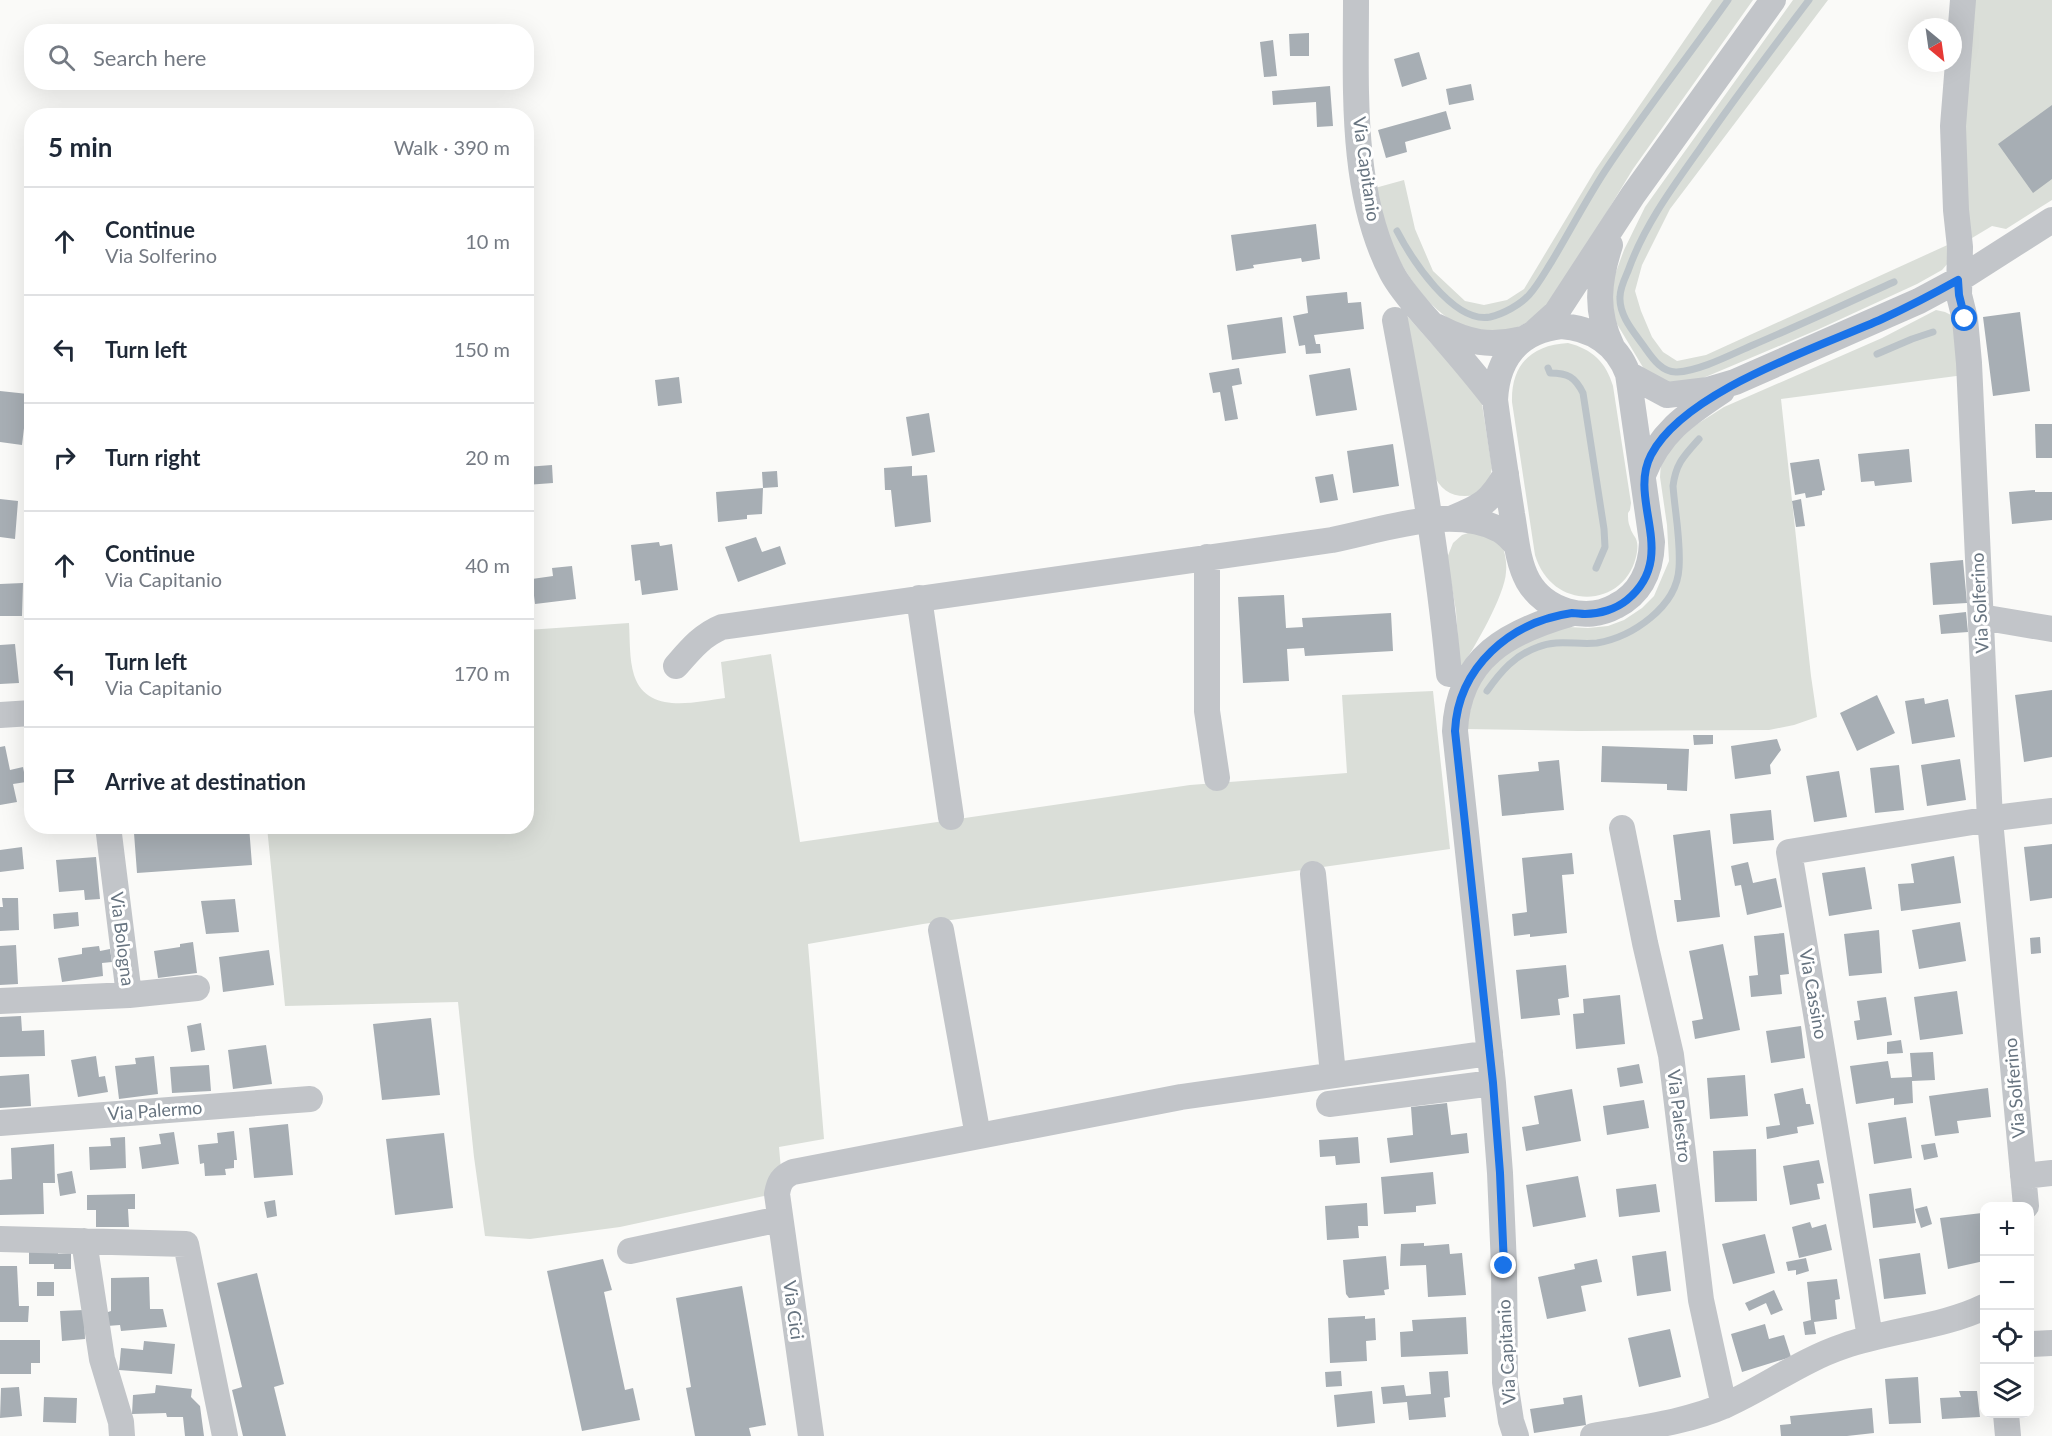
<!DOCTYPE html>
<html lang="en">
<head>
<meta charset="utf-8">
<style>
	:root { --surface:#fff; --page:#f6f6f7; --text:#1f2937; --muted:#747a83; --line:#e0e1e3 }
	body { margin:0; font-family:Lato,sans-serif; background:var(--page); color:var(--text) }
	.controls { position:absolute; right:18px; bottom:18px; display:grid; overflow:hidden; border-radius:12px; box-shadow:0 6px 24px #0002 }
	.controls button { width:54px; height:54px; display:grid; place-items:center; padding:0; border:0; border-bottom:2px solid var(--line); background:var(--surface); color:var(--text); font:30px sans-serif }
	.compass { position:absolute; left:1908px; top:18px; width:54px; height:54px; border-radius:50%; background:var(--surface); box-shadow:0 6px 24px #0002; rotate:151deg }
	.stop { position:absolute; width:18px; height:18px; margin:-14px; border:4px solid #1a73e8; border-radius:50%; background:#fff }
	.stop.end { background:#1a73e8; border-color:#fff; box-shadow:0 2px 6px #0008 }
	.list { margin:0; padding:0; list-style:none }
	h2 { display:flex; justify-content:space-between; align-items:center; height:78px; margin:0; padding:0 24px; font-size:26px }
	h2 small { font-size:20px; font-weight:400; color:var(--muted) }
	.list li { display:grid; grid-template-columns:39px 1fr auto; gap:18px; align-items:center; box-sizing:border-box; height:108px; padding:0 24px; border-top:2px solid var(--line) }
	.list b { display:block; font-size:22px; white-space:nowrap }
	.list p { margin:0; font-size:20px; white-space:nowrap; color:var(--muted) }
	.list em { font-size:20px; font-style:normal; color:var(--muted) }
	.icon { flex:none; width:33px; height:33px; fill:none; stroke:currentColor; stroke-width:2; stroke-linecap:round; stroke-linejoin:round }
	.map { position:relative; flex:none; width:2052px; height:1436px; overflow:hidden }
	.search { position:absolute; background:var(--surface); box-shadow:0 6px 24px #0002; left:24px; top:24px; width:510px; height:66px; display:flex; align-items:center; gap:15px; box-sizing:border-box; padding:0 21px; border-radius:24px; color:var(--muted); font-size:22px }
	.panel { position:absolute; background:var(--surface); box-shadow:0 6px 24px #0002; left:24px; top:108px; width:510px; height:726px; border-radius:24px }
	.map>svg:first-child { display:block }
	.green { fill:#daded8 }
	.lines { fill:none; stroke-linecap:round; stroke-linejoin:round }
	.stream { stroke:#bbc3c8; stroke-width:7 }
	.building { fill:#a7aeb4 }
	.minor { stroke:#c2c5c9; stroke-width:26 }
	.route { stroke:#1a73e8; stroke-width:8 }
	.labels { text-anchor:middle; stroke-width:6; stroke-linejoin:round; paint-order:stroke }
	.street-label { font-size:18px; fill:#677480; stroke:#fff }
</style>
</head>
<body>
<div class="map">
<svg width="2052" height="1436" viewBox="0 0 2052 1436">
	<rect width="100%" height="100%" fill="#fafaf8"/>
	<!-- green -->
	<path class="green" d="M1712,0H1753L1633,169L1556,296C1490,375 1422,314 1390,241C1383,225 1380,205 1375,188L1404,180L1415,229L1433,271L1465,301L1484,305L1507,300L1524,289L1596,169Z
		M1793,0H1828L1670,209L1642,265L1635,291L1641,311L1652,337L1663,352L1677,361L1706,355L1954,242L1949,262L1942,270L1917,284L1817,330L1696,381L1670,383L1644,369L1614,319L1611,303L1613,280L1624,250L1645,207Z
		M1973,0H2052V200L2006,229L1992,226L1967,241L1957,152Z
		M1401,309L1432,344L1467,376L1481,398L1492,468L1489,481L1475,495C1455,499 1441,492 1433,473Z
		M1936,310L1945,312L1953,316L1964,375L1781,399L1811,676L1817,717L1794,725L1769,730L1578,731L1466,729L1476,685L1515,642L1569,627L1588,628L1608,626L1624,620L1642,608L1654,596L1669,561L1667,525L1660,477L1661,462L1669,448L1691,428L1724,407L1882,338Z
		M1568,343C1592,349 1606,362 1613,386L1631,503L1630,510L1628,513C1628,518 1628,523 1630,527C1633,538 1639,536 1637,552C1628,609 1552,613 1535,555L1512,402C1511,365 1531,345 1568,343Z
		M1474,531L1502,544C1505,554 1507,562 1506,572C1505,595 1474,649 1460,669L1456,611L1447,558L1453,543L1462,535Z
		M629,623C630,639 629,659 634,675C647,715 694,702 725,698L721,662L771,654L800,842L1190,785L1347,773L1342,695L1433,691L1450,849L923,924L808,944L824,1139L779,1147L783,1192L620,1227L530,1239L485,1236L474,1157L458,1002L285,1006L267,827L526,826L527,630Z"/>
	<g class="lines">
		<!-- stream -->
		<path class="stream" d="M1809,0C1771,50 1734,99 1699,150C1672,188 1644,226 1628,271C1625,278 1620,288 1620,297C1619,315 1633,331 1643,345C1651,356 1661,373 1677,372C1700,371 1732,354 1753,345C1800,325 1847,303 1894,282
			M1397,231C1411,258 1453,324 1490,317C1503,314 1520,305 1529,295C1538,285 1545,272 1552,261C1570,231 1586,200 1605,171C1644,112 1688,57 1728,0
			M1877,354L1912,339L1933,332
			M1548,368L1550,373C1568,373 1575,377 1583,393L1604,529L1605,547L1596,568
			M1487,691C1501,671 1515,655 1538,647C1557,639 1576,645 1597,643C1632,637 1677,607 1679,568C1681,541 1675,513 1673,486C1676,463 1684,456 1699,439"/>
	</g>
	<!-- building -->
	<path class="building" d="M1309,33V56H1290L1289,34Z
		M1273,40L1277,76L1264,77L1260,42Z
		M1419,52L1427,79L1402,87L1394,59Z
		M1471,84L1474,100L1449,105L1446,89Z
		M1330,86L1333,126L1317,127L1316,102L1273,105L1272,91Z
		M2052,105V179L2033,193L1998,144Z
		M1446,111L1451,129L1405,142L1407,152L1386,158L1378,130Z
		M1316,224L1320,259L1302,262L1301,258L1253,265L1254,268L1236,271L1231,235Z
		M1347,292L1348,303L1361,302L1364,329L1314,335L1316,344H1320L1321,353L1306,354L1305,345L1299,346L1293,316L1308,313L1306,296Z
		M2020,312L2030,391L1993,396L1983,317Z
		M1282,317L1286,353L1232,360L1227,325Z
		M1239,368L1242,384L1232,386L1238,419L1225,421L1220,392L1213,393L1209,373Z
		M1350,368L1357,410L1316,416L1309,375Z
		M679,377L682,403L658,406L655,380Z
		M0,391L28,394L22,445L0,442Z
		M929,413L935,452L912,456L906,417Z
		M2035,424H2052V458H2036Z
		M1393,444L1399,486L1353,493L1347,451Z
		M1909,449L1912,482L1875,486L1874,481L1861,482L1858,454Z
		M1819,459L1825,490L1822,491V495L1806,498L1805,493L1795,495L1790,463Z
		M552,465L553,483L526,485V467Z
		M912,466V476L927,475L931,522L895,527L891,490H885L884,468Z
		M777,471L778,487L763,488L762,514L747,515V519L718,522L716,492L763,488L762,472Z
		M1333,474L1338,500L1320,503L1315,477Z
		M2035,490V492H2052V520L2012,524L2009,492Z
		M0,499L18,501L15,539L0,537Z
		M1801,499L1805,526L1796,527L1792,501Z
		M756,537L762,552L780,546L786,564L738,582L725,547Z
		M659,542L660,546L672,544L678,590L642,595L640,580L635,581L631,545Z
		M1963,560L1967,603L1933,605L1930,563Z
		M572,566L576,599L535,604L532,579L553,576L552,568Z
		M23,583L22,616H0V584Z
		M1284,595L1286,628L1303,627L1302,618L1391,613L1393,651L1305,656L1304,648L1287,649L1289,681L1243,683L1238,597Z
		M1966,612L1968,632L1941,634L1939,615Z
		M15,644L19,683L0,684V645Z
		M2052,690V757L2024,762L2015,695Z
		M1877,695L1895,733L1857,751L1840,713Z
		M1924,698L1925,704L1948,699L1955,737L1912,744L1905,701Z
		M1693,735H1713V744L1694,745Z
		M1777,739L1781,750L1770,765L1771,774L1735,779L1731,746Z
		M5,746L10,770L23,767L26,782L13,784L17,802L0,805V747Z
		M1602,746L1689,749L1687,791L1667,790V784L1601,782Z
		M1960,759L1966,800L1927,806L1921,765Z
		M1559,760L1564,810L1502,816L1498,775L1539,771L1538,762Z
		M1899,765L1904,810L1875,813L1870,768Z
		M1839,771L1847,817L1814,822L1806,776Z
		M1771,810L1774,840L1733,844L1730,814Z
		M54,826H91V832L55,833Z
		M213,826H249L252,865L137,873L134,833Z
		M1710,830L1720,917L1677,922L1674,900H1681L1673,835Z
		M2052,844V898L2030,901L2024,847Z
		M22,847L24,869L0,872V850Z
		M1572,853L1574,874L1562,875L1567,933L1530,937V934L1514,936L1512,914L1527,912L1522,858Z
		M1954,856L1961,903L1901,911L1898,884L1914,883L1911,864Z
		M96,857L100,899L85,900L84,890L59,892L56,860Z
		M1748,862L1753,883L1776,878L1782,907L1747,915L1741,885L1735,886L1731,866Z
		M1865,867L1872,909L1829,916L1822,873Z
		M2,898H18L19,930L0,931V907H3Z
		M235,899L239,932L206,934L201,901Z
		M78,912L79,926L54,929L53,914Z
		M1960,922L1966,961L1919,969L1912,930Z
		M1879,930L1882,973L1849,976L1844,934Z
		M1784,933L1789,974L1780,975L1782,994L1751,997L1749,976L1758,975L1754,936Z
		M2040,937L2041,953L2031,954L2030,938Z
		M193,942L197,973L158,978L154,951L180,947V944Z
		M1723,944L1740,1030L1695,1039L1692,1021L1703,1019L1689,951Z
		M16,945L18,984L0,985V946Z
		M99,946L100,951L110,949L112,962L102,963L103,976L62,982L58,958L82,954V948Z
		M269,950L274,985L223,992L219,957Z
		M1566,965L1569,997L1558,999L1560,1015L1521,1019L1516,970Z
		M1957,991L1963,1034L1920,1040L1914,997Z
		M1620,995L1625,1044L1576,1049L1573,1014L1584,1013L1583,999Z
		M1886,997L1892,1035L1857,1040L1854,1021L1860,1020L1857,1001Z
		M21,1016L22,1031L44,1030L45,1056L0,1057V1017Z
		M431,1018L440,1095L382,1100L373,1024Z
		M201,1023L205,1050L191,1052L187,1026Z
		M1801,1026L1805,1058L1771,1063L1766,1031Z
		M1901,1040L1903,1053L1887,1054V1042Z
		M266,1045L272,1084L233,1089L228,1050Z
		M1933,1052L1935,1080L1912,1081L1913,1103L1894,1105V1098L1856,1104L1850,1066L1888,1061L1891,1078L1912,1077L1910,1053Z
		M96,1056L99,1077L105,1076L108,1092L78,1097L71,1060Z
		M154,1056L158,1094L119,1099L115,1066L136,1064L135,1058Z
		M1639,1064L1643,1083L1620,1087L1617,1068Z
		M209,1065L211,1091L172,1093L170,1067Z
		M29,1074L31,1106L0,1108V1076Z
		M1745,1075L1748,1116L1710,1119L1707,1078Z
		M1803,1088L1806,1104H1810L1814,1124L1797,1127L1798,1133L1767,1139L1766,1127L1780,1125L1774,1094Z
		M1988,1088L1991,1117L1957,1121L1959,1133L1935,1136L1929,1096Z
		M1572,1089L1581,1141L1526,1151L1522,1127L1539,1124L1534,1096Z
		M1644,1100L1649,1128L1607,1135L1603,1106Z
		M1447,1103L1451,1135L1467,1133L1469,1153L1390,1163L1387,1138L1413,1135L1411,1107Z
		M1906,1117L1912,1158L1874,1164L1868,1123Z
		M288,1124L293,1175L254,1178L249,1128Z
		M234,1131L237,1160H234V1168L225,1169L226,1175L205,1176L204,1163L200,1164L198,1145L218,1143L217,1133Z
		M174,1132L179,1164L142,1169L139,1147L161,1144L159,1134Z
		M444,1133L453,1208L395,1215L386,1139Z
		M125,1137L126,1168L90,1170L89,1147L111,1146L110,1138Z
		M1358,1137L1360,1163L1336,1165L1335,1156L1320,1157L1319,1140Z
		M1935,1143L1938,1157L1924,1160L1921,1145Z
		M54,1144L55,1183H43L44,1214L0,1215V1180L12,1179L11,1148Z
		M1756,1149L1757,1201L1715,1202L1713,1151Z
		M1819,1160L1824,1183L1817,1184L1820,1199L1790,1205L1783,1166Z
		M72,1171L76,1193L60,1196L57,1174Z
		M1433,1172L1436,1204L1416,1206V1212L1384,1214L1381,1177Z
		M1578,1176L1586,1217L1533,1227L1526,1185Z
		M1656,1184L1660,1212L1619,1217L1616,1189Z
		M1911,1188L1916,1223L1873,1228L1869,1194Z
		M135,1194V1209H128L129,1227H96V1210H87V1195Z
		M275,1200L277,1216L267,1218L264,1202Z
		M1367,1203L1368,1226H1358L1359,1238L1327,1240L1325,1206Z
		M1927,1206L1932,1224L1921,1228L1915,1209Z
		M1982,1213L1984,1230V1261L1948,1269L1940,1218Z
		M1810,1222L1812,1228L1826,1224L1832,1250L1799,1258L1792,1227Z
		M1765,1234L1775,1273L1733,1284L1722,1244Z
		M1424,1243V1246L1449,1244L1450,1254L1462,1253L1466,1295L1428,1297L1426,1265L1400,1266L1401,1244Z
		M29,1247H58V1254L71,1253V1269H54V1264H29Z
		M1666,1251L1671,1291L1637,1296L1632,1256Z
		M1920,1253L1926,1294L1884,1299L1879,1259Z
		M1386,1256L1389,1289L1384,1290L1385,1295L1349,1298L1346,1294L1343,1260Z
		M1806,1258L1809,1271L1796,1275V1270L1788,1271L1786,1262Z
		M603,1259L612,1290L604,1292L625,1390L633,1388L640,1420L582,1431L547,1271Z
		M1597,1259L1602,1282L1581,1286L1586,1311L1547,1319L1538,1277L1575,1269L1574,1264Z
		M0,1266H17L19,1306H29L28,1322H0Z
		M257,1273L284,1384L274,1387L286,1436H243L232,1390L242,1387L217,1283Z
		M149,1277L150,1309H163L167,1327L121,1331L120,1325L107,1326L105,1313L111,1311V1278Z
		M1837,1279L1840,1299L1835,1300L1837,1319L1814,1322L1816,1334L1805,1335L1803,1322L1811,1320L1807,1282Z
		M37,1282H54V1296H37Z
		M742,1286L766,1425L749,1428L751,1436H695L686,1388L691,1387L676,1298Z
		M1774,1290L1783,1310L1771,1315L1766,1303L1749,1311L1745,1303Z
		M84,1310L85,1339L62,1341L60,1311Z
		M1365,1316V1319L1375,1318L1376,1340L1366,1341L1367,1361L1330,1363L1328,1318Z
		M1466,1317L1468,1354L1401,1357L1400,1332L1413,1331L1412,1320Z
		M1765,1324L1769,1339L1784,1335L1791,1357L1742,1372L1731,1334Z
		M1670,1329L1681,1377L1639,1387L1628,1338Z
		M0,1340H40V1363H31V1374H0Z
		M144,1341L175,1344L172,1374L119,1370L121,1348L143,1350Z
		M1341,1371L1342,1386L1326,1387L1325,1372Z
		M1448,1371L1450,1397L1444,1398L1446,1417L1409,1420L1407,1402L1383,1404L1381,1387L1404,1385L1406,1396L1431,1394L1429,1372Z
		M1918,1377L1921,1423L1889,1424L1885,1379Z
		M156,1385L192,1389L191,1397L200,1406L204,1436H185L183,1417H167L166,1413L132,1414L133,1395L155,1393Z
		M19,1387L22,1416L0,1418L1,1388Z
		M1372,1391L1375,1423L1337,1427L1334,1395Z
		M1959,1391H1977L1980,1417L1942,1419L1940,1398L1961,1397Z
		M1582,1395L1586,1425L1534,1433L1530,1409L1564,1404L1563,1398Z
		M44,1397L77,1398L76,1423L43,1422Z
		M1872,1408L1874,1433L1847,1436H1781L1780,1425L1791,1424L1790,1416Z"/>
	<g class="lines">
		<!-- minor -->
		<path class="minor" d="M1356,0C1356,88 1350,193 1392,273C1401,290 1415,305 1428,320C1451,346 1474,373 1495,400
			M1963,0L1953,126L1956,210L1960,247L1959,295L1965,319L1969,363L1990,820L2026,1206
			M1610,245C1598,282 1595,312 1612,347
			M1395,320C1417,438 1438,555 1449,674
			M1561,326C1592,328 1617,344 1628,374L1652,542C1651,569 1642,593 1616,606C1586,623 1545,611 1528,581C1517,561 1516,536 1512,514C1506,476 1500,438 1495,400C1497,359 1517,331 1561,326Z
			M1438,327C1469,343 1489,347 1523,339
			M1535,332L1556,313L1633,195L1773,0
			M1628,374L1667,395L1708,390L1735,382L1919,301L1958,280L2052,220
			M1643,475C1660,432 1686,415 1722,391
			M1453,518C1482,506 1490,502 1506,474
			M1207,557V711L1217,778
			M919,598L951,817
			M1981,617L2052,629
			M676,666C690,650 702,635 722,627L1332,540C1383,530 1452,504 1500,530C1507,534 1512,540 1517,546
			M0,715L32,713
			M1622,828L1645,943L1671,1055L1701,1300L1724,1406
			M1313,874L1333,1074
			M941,930L978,1136
			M129,995L197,988
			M0,1001L129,995L108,826
			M1329,1104L1493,1083
			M0,1123L310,1099
			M2023,1176L2052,1173
			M0,1239L186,1244L225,1436
			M84,1241L102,1359L121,1422L122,1436
			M630,1251L780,1219
			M1870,1337L1789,852L2003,817L2052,811
			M2030,1344L2052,1343
			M2006,1414L2008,1436
			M811,1436L777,1194C779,1182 782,1177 793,1172L1181,1097L1490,1053
			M1516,1436L1511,1421L1505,1382L1504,1266L1500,1173L1493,1083L1455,731C1458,657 1509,631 1573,613
			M1593,1436C1637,1428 1685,1423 1726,1405C1766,1387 1802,1360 1844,1346C1890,1330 1943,1327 1984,1307"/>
	</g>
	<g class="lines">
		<!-- route -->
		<path class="route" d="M1504,1266L1500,1173L1493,1083L1455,731C1458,667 1510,622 1572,613C1576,613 1581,614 1585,614C1600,614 1616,609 1627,600C1680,556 1627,501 1651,455C1684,391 1817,348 1882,319C1908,307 1933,294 1958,280L1959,295L1965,319"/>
	</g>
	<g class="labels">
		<!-- street labels -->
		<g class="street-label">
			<text transform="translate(1366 169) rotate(82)" y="6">Via Capitanio</text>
			<text transform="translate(1980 603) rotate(-93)" y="6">Via Solferino</text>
			<text transform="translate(122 939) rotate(83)" y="6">Via Bologna</text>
			<text transform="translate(1813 994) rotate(80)" y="6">Via Cassino</text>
			<text transform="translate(2015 1088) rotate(-95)" y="6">Via Solferino</text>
			<text transform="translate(155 1111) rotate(-4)" y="6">Via Palermo</text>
			<text transform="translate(1679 1116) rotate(83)" y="6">Via Palestro</text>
			<text transform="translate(793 1310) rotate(82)" y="6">Via Cici</text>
			<text transform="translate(1507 1352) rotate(-93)" y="6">Via Capitanio</text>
		</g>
	</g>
</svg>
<div class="controls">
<button>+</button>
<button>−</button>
<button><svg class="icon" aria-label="locate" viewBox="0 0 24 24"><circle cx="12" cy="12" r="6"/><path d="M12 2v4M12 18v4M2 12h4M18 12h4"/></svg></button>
<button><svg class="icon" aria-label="layers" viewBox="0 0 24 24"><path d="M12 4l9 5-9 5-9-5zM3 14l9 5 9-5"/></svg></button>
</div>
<svg class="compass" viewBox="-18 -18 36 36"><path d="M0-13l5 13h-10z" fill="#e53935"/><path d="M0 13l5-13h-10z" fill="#747a83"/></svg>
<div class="stop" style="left:1965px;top:319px"></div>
<div class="stop end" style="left:1504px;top:1266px"></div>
<div class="search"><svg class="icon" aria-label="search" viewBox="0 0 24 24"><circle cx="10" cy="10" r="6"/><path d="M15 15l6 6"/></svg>Search here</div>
<section class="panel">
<h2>5 min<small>Walk · 390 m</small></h2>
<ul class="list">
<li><svg class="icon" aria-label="ahead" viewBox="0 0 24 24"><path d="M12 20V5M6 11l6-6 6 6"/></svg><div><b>Continue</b><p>Via Solferino</p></div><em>10 m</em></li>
<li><svg class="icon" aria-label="left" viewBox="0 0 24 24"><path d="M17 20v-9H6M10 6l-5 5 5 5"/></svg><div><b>Turn left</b></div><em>150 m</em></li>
<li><svg class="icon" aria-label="right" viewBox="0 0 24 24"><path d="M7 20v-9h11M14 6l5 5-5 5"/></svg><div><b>Turn right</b></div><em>20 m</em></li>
<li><svg class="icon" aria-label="ahead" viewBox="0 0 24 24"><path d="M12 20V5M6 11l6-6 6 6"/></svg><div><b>Continue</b><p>Via Capitanio</p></div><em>40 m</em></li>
<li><svg class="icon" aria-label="left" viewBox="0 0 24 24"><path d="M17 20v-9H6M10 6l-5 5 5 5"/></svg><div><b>Turn left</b><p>Via Capitanio</p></div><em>170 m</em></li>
<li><svg class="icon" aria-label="arrive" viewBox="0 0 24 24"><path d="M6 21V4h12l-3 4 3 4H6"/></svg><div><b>Arrive at destination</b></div></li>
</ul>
</section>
</div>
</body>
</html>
